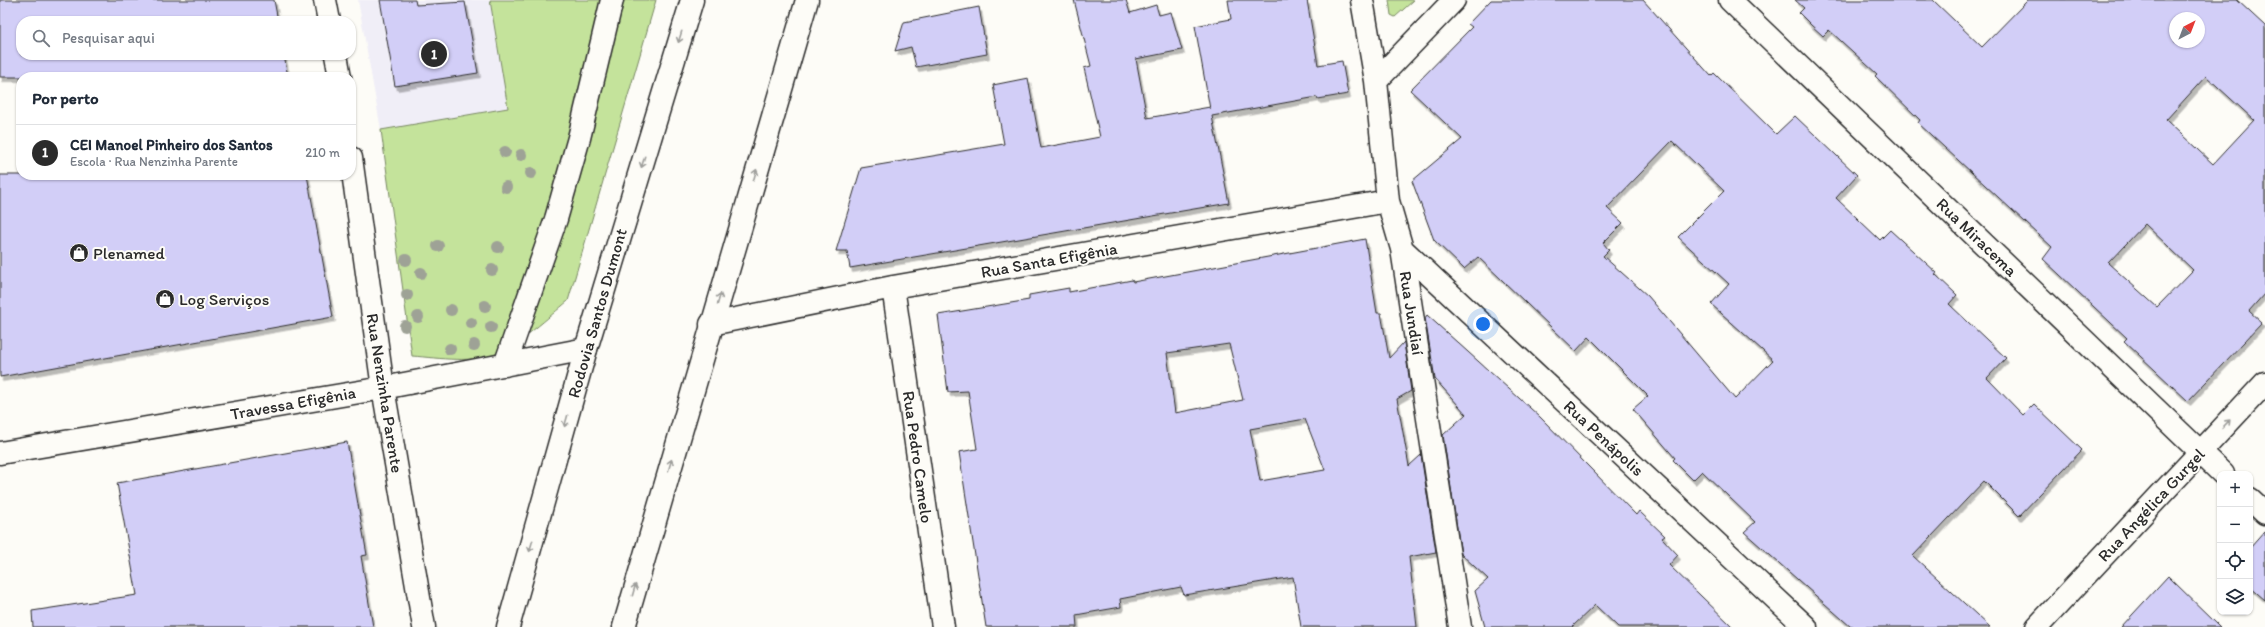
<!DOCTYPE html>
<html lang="pt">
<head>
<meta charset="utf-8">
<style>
	:root { --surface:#fff; --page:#f2f2f3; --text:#1f2937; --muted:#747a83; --line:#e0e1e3; --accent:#2b2b2b }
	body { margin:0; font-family:Itim,sans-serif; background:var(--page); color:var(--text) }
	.controls { position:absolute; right:12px; bottom:12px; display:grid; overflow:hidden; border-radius:8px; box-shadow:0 1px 3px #0004 }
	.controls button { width:36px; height:36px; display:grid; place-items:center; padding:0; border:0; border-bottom:1px solid var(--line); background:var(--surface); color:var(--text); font:20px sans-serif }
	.compass { position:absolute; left:2169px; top:12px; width:36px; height:36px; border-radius:50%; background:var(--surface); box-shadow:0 1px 3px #0004; rotate:42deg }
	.you { position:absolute; left:1483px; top:324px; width:14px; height:14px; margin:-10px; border:3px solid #fff; border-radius:50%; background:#1a73e8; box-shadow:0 0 0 6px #1a73e833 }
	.badge { display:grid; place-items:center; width:26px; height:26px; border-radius:50%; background:var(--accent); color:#fff; font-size:13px; font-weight:700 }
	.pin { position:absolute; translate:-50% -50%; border:2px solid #fff; box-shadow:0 1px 4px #0006 }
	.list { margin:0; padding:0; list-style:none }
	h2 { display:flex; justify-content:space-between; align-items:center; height:52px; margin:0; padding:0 16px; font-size:17px }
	h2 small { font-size:13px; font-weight:400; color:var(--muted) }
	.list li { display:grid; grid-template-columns:26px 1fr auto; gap:12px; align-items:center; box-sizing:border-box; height:56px; padding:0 16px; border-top:1px solid var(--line) }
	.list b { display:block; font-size:15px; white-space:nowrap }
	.list p { margin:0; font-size:13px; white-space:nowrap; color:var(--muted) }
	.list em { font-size:13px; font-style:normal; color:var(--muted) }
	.icon { flex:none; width:22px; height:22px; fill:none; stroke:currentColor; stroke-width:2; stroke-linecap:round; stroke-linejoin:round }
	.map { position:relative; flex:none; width:2265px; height:627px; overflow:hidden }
	.search { position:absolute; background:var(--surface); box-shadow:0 1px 3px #0004; left:16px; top:16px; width:340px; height:44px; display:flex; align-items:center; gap:10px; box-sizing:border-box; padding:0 14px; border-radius:16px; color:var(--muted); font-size:15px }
	.panel { position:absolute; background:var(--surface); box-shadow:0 1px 3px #0004; left:16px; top:72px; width:340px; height:108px; border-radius:16px }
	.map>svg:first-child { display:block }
	.built { fill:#f0eef7 }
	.green { fill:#c4e39b; stroke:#788763 }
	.building { fill:#d2cef7; stroke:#2b2b2b; fill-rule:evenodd; filter:url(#shadow) }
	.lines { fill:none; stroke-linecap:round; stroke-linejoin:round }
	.minor-casing { stroke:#2b2b2b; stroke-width:25 }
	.trunk-casing { stroke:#2b2b2b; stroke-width:25 }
	.minor { stroke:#fdfcf7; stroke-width:22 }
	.trunk { stroke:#fdfcf7; stroke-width:22 }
	.tree { fill:#9ea296 }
	.oneway { stroke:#9e9e9b }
	.labels { text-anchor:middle; stroke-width:4; stroke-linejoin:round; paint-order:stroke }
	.street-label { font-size:17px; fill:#2b2b2b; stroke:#fdfcf7 }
	.poi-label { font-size:17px; fill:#2b2b2b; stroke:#fdfcf7; text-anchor:start }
</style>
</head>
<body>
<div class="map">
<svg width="2265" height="627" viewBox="0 0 2265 627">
	<defs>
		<filter id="shadow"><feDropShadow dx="2.5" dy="4.5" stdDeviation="0" flood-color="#0004"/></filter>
	</defs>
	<rect width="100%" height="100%" fill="#fdfcf7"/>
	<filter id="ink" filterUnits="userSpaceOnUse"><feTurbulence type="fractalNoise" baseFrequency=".025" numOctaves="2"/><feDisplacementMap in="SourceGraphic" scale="8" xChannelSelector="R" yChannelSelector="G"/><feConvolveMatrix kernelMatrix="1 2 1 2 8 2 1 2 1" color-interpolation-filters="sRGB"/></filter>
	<g filter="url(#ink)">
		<!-- built -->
		<path class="built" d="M358,0H490L508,108L381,130Z"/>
		<!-- green -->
		<path class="green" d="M490,0H656L568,301C550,316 518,345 498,353C472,364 440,358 412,356L381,130L508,108Z
			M1389,0H1414L1395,17L1391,15Z"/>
		<!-- building -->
		<path class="building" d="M0,0H274L278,21H21V55H284L288,77H0Z
			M380,0H415L416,5L465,2L478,73L395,86Z
			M1074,0H1126L1130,13L1156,5L1159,15L1171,12L1182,50L1136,59L1147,118L1210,107V109L1195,26L1231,19L1228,0H1307L1318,65L1342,61L1348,94L1318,99L1317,97L1212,116L1229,203L850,268L847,251H836L861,168L1004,144L993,85L1028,78L1041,148L1100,137L1084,68L1091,66Z
			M1491,0H1643L1711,76L1714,73L1776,134L1795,116L1857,175L1836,198L1880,240L1890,230L1937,273L1935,274L1957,295L1949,304L2006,358L1987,378L2023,415L2034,404L2082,450L2019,516L1984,481L1913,556L1990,627H1851L1744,532L1755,522L1702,471L1693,480L1673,460L1675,458L1633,409L1648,396L1589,337L1576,351L1478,257L1464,269L1434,240L1412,181L1462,139L1410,90L1472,27L1468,24ZM1672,141L1724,191L1678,237L1729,284L1711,304L1773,360L1735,399L1648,296L1603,256L1609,250L1603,243L1623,223L1607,208Z
			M1795,0H1933L1982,47L2028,0H2237L2265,26V293L2249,311L2262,323L2188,401L2124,341L2127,338L2043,259L2052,247L1918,123L1920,120L1875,76L1877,74L1829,30L1823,36L1811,25L1799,13L1804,8ZM2175,18H2199V42H2175ZM2206,76L2254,120L2213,164L2166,120ZM2145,224L2193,270L2157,307L2108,263Z
			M979,7L987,54L916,67L911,47L895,51L904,22Z
			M0,175H307L333,317L0,377Z
			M1365,239L1377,313H1381L1389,358L1404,342L1411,391L1397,399L1409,466L1421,455L1436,552L1409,557L1417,627H1301L1293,577L1184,595L1181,587L1120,599L1121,607L1076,615L1077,627H986L959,452L977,449L968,391L948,392L938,315L1029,300V295L1069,288V292L1132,280L1133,282ZM1229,344L1243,400L1175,413L1167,353ZM1305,419L1325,470L1260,481L1250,429Z
			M1427,315L1540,417L1636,515L1639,511L1665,536L1662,538L1678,555L1669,565L1733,627H1618L1595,605L1572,627H1485L1475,591L1488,579L1461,554L1443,435L1466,414L1435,379L1425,318Z
			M347,442L367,555L361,556L373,627H33L32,611L137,595L117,483Z
			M2265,531V600L2250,587V548Z
			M2168,576L2220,627H2121Z"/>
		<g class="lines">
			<!-- minor casing -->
			<g class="minor-casing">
				<path id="minor" d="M325,0L329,21
					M1362,0L1376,81L1388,201L1402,249L1460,627
					M1730,0L2223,474
					M336,55L340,77
					M1376,81L1454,0
					M351,158L383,388L424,627
					M1402,249L1806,627
					M893,287L943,627
					M711,324L893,287L1388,201
					M505,365L556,219L579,138L612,0
					M0,453L383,388L586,349
					M2250,499L2265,513
					M2037,627L2265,383"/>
			</g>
			<!-- trunk casing -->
			<g class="trunk-casing">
				<path id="trunk" d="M508,627L586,349L692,0
					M624,627L807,0"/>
			</g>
			<!-- minor -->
			<use href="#minor" class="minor"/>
			<!-- trunk -->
			<use href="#trunk" class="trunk"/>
		</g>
		<!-- trees -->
		<g class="tree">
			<circle cx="505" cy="152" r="6"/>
			<circle cx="521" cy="155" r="6"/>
			<circle cx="531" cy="173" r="6"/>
			<circle cx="506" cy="187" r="6"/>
			<circle cx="438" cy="246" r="6"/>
			<circle cx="498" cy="247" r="6"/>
			<circle cx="406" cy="260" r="6"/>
			<circle cx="492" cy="270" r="6"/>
			<circle cx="421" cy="273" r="6"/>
			<circle cx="407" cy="295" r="6"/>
			<circle cx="485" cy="306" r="6"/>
			<circle cx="451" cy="310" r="6"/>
			<circle cx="418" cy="317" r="6"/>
			<circle cx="471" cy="323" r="6"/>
			<circle cx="405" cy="326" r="6"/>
			<circle cx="491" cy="327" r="6"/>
			<circle cx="474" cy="345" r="6"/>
			<circle cx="450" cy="349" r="6"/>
		</g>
		<!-- one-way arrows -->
		<defs><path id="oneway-shaft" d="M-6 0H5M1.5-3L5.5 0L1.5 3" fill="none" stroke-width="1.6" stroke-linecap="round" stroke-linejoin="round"/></defs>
		<g class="oneway">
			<use href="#oneway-shaft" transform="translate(680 37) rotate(107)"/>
			<use href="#oneway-shaft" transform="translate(643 162) rotate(107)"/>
			<use href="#oneway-shaft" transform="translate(755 175) rotate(-74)"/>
			<use href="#oneway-shaft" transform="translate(719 299) rotate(-74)"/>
			<use href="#oneway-shaft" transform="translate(566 421) rotate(106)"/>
			<use href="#oneway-shaft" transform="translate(2226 424) rotate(-46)"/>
			<use href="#oneway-shaft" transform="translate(670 465) rotate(-74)"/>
			<use href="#oneway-shaft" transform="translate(531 546) rotate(106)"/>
			<use href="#oneway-shaft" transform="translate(634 590) rotate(-74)"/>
		</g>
	</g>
	<!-- icons -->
	<defs>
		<g id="shop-disc" transform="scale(1)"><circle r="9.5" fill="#2b2b2b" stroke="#fdfcf7"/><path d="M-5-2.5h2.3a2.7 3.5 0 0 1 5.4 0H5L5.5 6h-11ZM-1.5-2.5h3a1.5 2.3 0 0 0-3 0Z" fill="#fff"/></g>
	</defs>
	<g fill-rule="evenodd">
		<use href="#shop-disc" x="79" y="253"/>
		<use href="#shop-disc" x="165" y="299"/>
	</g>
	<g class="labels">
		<!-- street labels -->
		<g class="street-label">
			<text transform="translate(1977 237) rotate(44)" y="6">Rua Miracema</text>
			<text transform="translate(1049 260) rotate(-10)" y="6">Rua Santa Efigênia</text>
			<text transform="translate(597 313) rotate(-74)" y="6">Rodovia Santos Dumont</text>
			<text transform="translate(1412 313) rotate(81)" y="6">Rua Jundiaí</text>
			<text transform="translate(385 393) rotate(81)" y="6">Rua Nenzinha Parente</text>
			<text transform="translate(293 403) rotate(-10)" y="6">Travessa Efigênia</text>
			<text transform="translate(1604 438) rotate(43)" y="6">Rua Penápolis</text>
			<text transform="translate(918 457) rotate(82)" y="6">Rua Pedro Camelo</text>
			<text transform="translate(2151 505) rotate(-47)" y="6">Rua Angélica Gurgel</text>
		</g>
		<!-- poi labels -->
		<g class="poi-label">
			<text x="93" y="259">Plenamed</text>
			<text x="179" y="305">Log Serviços</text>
		</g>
	</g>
</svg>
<div class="controls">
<button>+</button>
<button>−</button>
<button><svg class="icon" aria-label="locate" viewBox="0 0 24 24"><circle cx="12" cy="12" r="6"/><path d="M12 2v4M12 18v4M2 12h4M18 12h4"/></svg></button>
<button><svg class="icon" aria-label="layers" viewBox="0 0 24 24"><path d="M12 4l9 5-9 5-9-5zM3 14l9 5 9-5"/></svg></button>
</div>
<svg class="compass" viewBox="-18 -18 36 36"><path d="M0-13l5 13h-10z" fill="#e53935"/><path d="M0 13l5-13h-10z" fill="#747a83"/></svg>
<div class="you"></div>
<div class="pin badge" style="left:434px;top:54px">1</div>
<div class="search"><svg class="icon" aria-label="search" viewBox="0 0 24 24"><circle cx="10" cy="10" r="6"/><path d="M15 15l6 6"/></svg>Pesquisar aqui</div>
<section class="panel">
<h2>Por perto<small></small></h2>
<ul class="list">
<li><span class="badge">1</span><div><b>CEI Manoel Pinheiro dos Santos</b><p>Escola · Rua Nenzinha Parente</p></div><em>210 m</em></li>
</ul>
</section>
</div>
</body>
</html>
